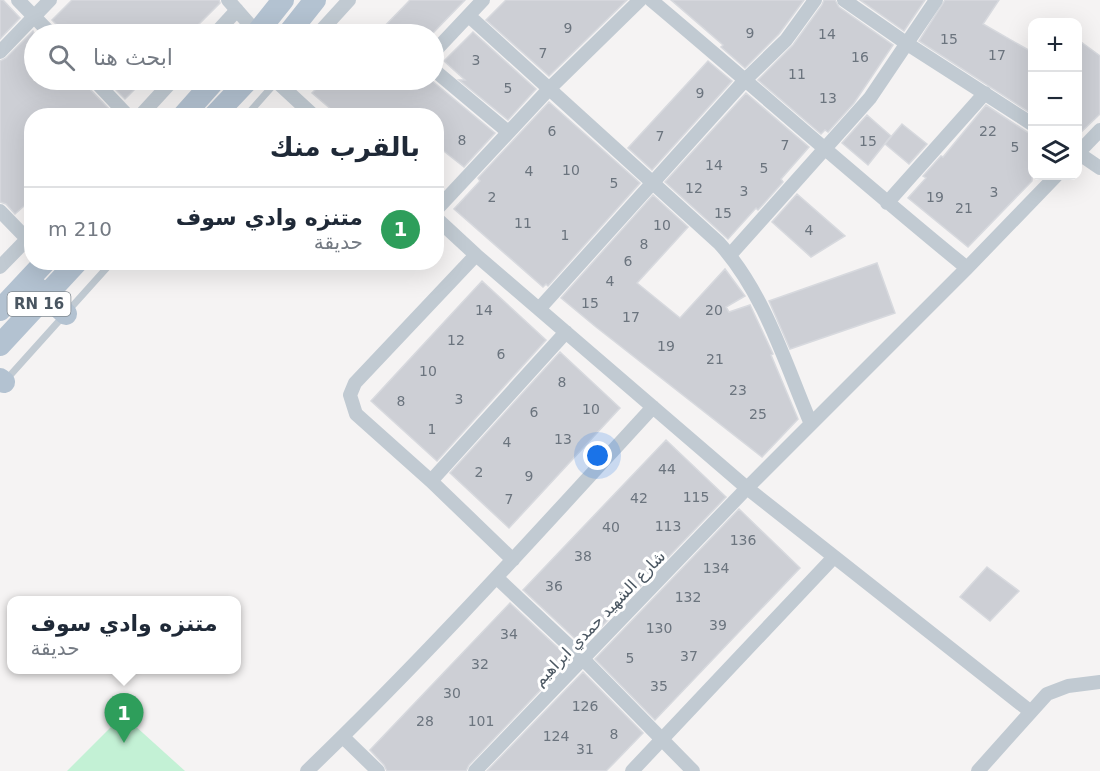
<!DOCTYPE html>
<html lang="ar">
<head>
<meta charset="utf-8">
<style>
	:root { --surface:#fff; --page:#f6f6f7; --text:#1f2937; --muted:#747a83; --line:#e0e1e3; --accent:#d93025 }
	body { margin:0; font-family:"DejaVu Sans",Cairo,sans-serif; background:var(--page); color:var(--text); direction:rtl }
	.controls { position:absolute; right:18px; top:18px; display:grid; overflow:hidden; border-radius:12px; box-shadow:0 6px 24px #0002 }
	.controls button { width:54px; height:54px; display:grid; place-items:center; padding:0; border:0; border-bottom:2px solid var(--line); background:var(--surface); color:var(--text); font:30px sans-serif }
	.you { position:absolute; left:598px; top:456px; width:21px; height:21px; margin:-15px; border:4px solid #fff; border-radius:50%; background:#1a73e8; box-shadow:0 0 0 9px #1a73e833 }
	.badge { display:grid; place-items:center; width:39px; height:39px; border-radius:50%; background:var(--accent); color:#fff; font-size:20px; font-weight:700 }
	.pin { position:absolute; translate:-50% -50px; filter:drop-shadow(0 2px 3px #0008) }
	.pin::after { content:''; position:absolute; top:32px; width:21px; height:18px; background:inherit; clip-path:polygon(0 0,100% 0,50% 100%) }
	.popup { position:absolute; left:7px; top:596px; width:234px; height:78px; box-sizing:border-box; display:grid; place-content:center; border-radius:12px; background:var(--surface); filter:drop-shadow(0 2px 4px #0005); font-size:20px; white-space:nowrap; color:var(--muted) }
	.popup b { font-size:22px; color:var(--text) }
	.popup::after { content:''; position:absolute; left:50%; top:100%; margin-left:-12px; border:12px solid transparent; border-top-color:var(--surface) }
	.list { margin:0; padding:0; list-style:none }
	h2 { display:flex; justify-content:space-between; align-items:center; height:78px; margin:0; padding:0 24px; font-size:26px }
	h2 small { font-size:20px; font-weight:400; color:var(--muted) }
	.list li { display:grid; grid-template-columns:39px 1fr auto; gap:18px; align-items:center; box-sizing:border-box; height:84px; padding:0 24px; border-top:2px solid var(--line) }
	.list b { display:block; font-size:22px; white-space:nowrap }
	.list p { margin:0; font-size:20px; white-space:nowrap; color:var(--muted) }
	.list em { font-size:20px; font-style:normal; color:var(--muted) }
	.icon { flex:none; width:33px; height:33px; fill:none; stroke:currentColor; stroke-width:2; stroke-linecap:round; stroke-linejoin:round }
	.map { position:relative; flex:none; width:1100px; height:771px; overflow:hidden; direction:ltr }
	.search { position:absolute; background:var(--surface); box-shadow:0 6px 24px #0002; left:24px; top:24px; width:420px; height:66px; display:flex; align-items:center; gap:15px; box-sizing:border-box; padding:0 21px; border-radius:33px; color:var(--muted); font-size:22px }
	.panel { position:absolute; background:var(--surface); box-shadow:0 6px 24px #0002; left:24px; top:108px; width:420px; height:162px; border-radius:24px; direction:rtl }
	.map>svg:first-child { display:block }
	.green { fill:#c3f1d5 }
	.building { fill:#cdcfd5; stroke:#d7d9de; stroke-width:1.5 }
	.lines { fill:none; stroke-linecap:round; stroke-linejoin:round }
	.service { stroke:#c1cad2; stroke-width:7 }
	.minor { stroke:#c1cad2; stroke-width:14 }
	.primary { stroke:#b3c2d1; stroke-width:22 }
	.labels { text-anchor:middle; stroke-width:6; stroke-linejoin:round; paint-order:stroke }
	.number-label { font-size:14px; fill:#6b747e }
	.shield { fill:#fff; stroke:#808990; stroke-width:1.5 }
	.shield-label { font-size:15px; font-weight:bold; fill:#4a5661 }
	.street-label { font-size:16px; fill:#4a5661; stroke:#fff }
</style>
</head>
<body>
<div class="map">
<svg width="1100" height="771" viewBox="0 0 1100 771">
	<rect width="100%" height="100%" fill="#f5f3f3"/>
	<!-- green -->
	<path class="green" d="M123,715L185,771H67Z"/>
	<!-- building -->
	<path class="building" d="M0,0H3L20,18L0,39Z
		M72,0H219L220,3L189,34H66L52,20Z
		M410,0H465L432,34H377Z
		M506,0H627L549,76L486,20Z
		M671,0H804L779,34L745,68L721,47L723,45Z
		M824,0H835L839,7L893,45L854,103L828,132L825,130L821,134L758,80L793,45L822,5Z
		M860,0H925L904,31Z
		M945,0H999L983,24L1032,52V114L919,41Z
		M33,31L34,33V80H85L87,86L112,112L108,116H32V199L15,214L6,204L0,202V61L6,58Z
		M473,32L536,89L508,120L459,80H465L444,61Z
		M1077,39L1100,56V114L1077,136Z
		M708,61L732,81L652,170L628,148Z
		M106,80H144L125,99Z
		M325,80H431L495,133L464,167L436,145V116H339L312,93Z
		M746,93L809,147L781,179L783,182L758,210L756,208L728,239L665,182Z
		M549,102L640,183L548,286L546,284L543,287L454,209L480,181L478,178Z
		M986,105L1027,132L1032,133V181L968,247L908,198L926,178L923,176L941,156L943,157Z
		M867,115L891,136L868,165L842,143Z
		M902,124L927,144L909,164L885,144Z
		M797,194L845,236L811,257L772,222Z
		M653,195L688,227L637,283L680,318L725,269L745,296L726,307L729,312L750,305L773,354L771,355L798,419L762,457L596,327L561,298Z
		M877,263L895,313L790,349L769,301Z
		M482,281L546,340L437,461L371,401Z
		M560,352L620,408L509,528L450,473Z
		M666,440L726,497L583,646L523,590Z
		M739,509L800,568L655,720L595,659Z
		M987,567L1019,591L990,621L960,597Z
		M510,603L570,659L469,765L466,771H387L384,765L370,750Z
		M583,672L643,733L614,763L606,771H487Z"/>
	<g class="lines">
		<!-- service -->
		<path class="service" d="M246,116L277,81
			M5,381L112,262"/>
		<!-- minor -->
		<path class="minor" d="M18,0L51,34
			M228,0L257,33
			M651,0C757,89 860,181 967,268
			M844,0L906,43L1032,124
			M469,16L719,243C764,292 785,363 811,424
			M215,34L237,10
			M318,34L349,0
			M0,52L50,0
			M434,52L483,0
			M434,70L508,132
			M94,80L128,116
			M275,80L314,116
			M140,116L173,80
			M1078,153L1100,130
			M1078,153L1100,168
			M887,203L985,93
			M436,210L549,89L640,0
			M0,211L32,244
			M436,218L476,255L747,488L1031,712
			M476,255L355,383L350,395L356,414L431,481L513,560
			M730,255L870,98L936,0
			M0,267L32,234
			M539,309L746,79L786,40L815,0
			M431,481L566,332
			M497,578L582,658L693,771
			M343,737L378,771
			M307,771C428,655 540,530 653,407
			M475,771L747,488L967,268L1056,176
			M632,771L834,557
			M978,771L1047,694L1068,686L1100,682"/>
		<!-- primary -->
		<path class="primary" d="M256,34L283,0
			M288,34L315,0
			M183,116L215,80
			M214,116L248,80
			M36,287L66,314
			M0,310L45,262
			M0,345L77,262
			M0,379L4,382"/>
	</g>
	<g class="labels">
		<!-- number labels -->
		<g class="number-label">
			<text x="568" y="33">9</text>
			<text x="750" y="38">9</text>
			<text x="827" y="39">14</text>
			<text x="949" y="44">15</text>
			<text x="543" y="58">7</text>
			<text x="997" y="60">17</text>
			<text x="860" y="62">16</text>
			<text x="476" y="65">3</text>
			<text x="797" y="79">11</text>
			<text x="508" y="93">5</text>
			<text x="700" y="98">9</text>
			<text x="828" y="103">13</text>
			<text x="552" y="136">6</text>
			<text x="988" y="136">22</text>
			<text x="660" y="141">7</text>
			<text x="462" y="145">8</text>
			<text x="868" y="146">15</text>
			<text x="785" y="150">7</text>
			<text x="1015" y="152">5</text>
			<text x="714" y="170">14</text>
			<text x="764" y="173">5</text>
			<text x="571" y="175">10</text>
			<text x="529" y="176">4</text>
			<text x="614" y="188">5</text>
			<text x="694" y="193">12</text>
			<text x="744" y="196">3</text>
			<text x="994" y="197">3</text>
			<text x="492" y="202">2</text>
			<text x="935" y="202">19</text>
			<text x="964" y="213">21</text>
			<text x="723" y="218">15</text>
			<text x="523" y="228">11</text>
			<text x="662" y="230">10</text>
			<text x="809" y="235">4</text>
			<text x="565" y="240">1</text>
			<text x="644" y="249">8</text>
			<text x="628" y="266">6</text>
			<text x="610" y="286">4</text>
			<text x="590" y="308">15</text>
			<text x="484" y="315">14</text>
			<text x="714" y="315">20</text>
			<text x="631" y="322">17</text>
			<text x="456" y="345">12</text>
			<text x="666" y="351">19</text>
			<text x="501" y="359">6</text>
			<text x="715" y="364">21</text>
			<text x="428" y="376">10</text>
			<text x="562" y="387">8</text>
			<text x="738" y="395">23</text>
			<text x="459" y="404">3</text>
			<text x="401" y="406">8</text>
			<text x="591" y="414">10</text>
			<text x="534" y="417">6</text>
			<text x="758" y="419">25</text>
			<text x="432" y="434">1</text>
			<text x="563" y="444">13</text>
			<text x="507" y="447">4</text>
			<text x="667" y="474">44</text>
			<text x="479" y="477">2</text>
			<text x="529" y="481">9</text>
			<text x="696" y="502">115</text>
			<text x="639" y="503">42</text>
			<text x="509" y="504">7</text>
			<text x="668" y="531">113</text>
			<text x="611" y="532">40</text>
			<text x="743" y="545">136</text>
			<text x="583" y="561">38</text>
			<text x="716" y="573">134</text>
			<text x="554" y="591">36</text>
			<text x="688" y="602">132</text>
			<text x="718" y="630">39</text>
			<text x="659" y="633">130</text>
			<text x="509" y="639">34</text>
			<text x="689" y="661">37</text>
			<text x="630" y="663">5</text>
			<text x="480" y="669">32</text>
			<text x="659" y="691">35</text>
			<text x="452" y="698">30</text>
			<text x="585" y="711">126</text>
			<text x="425" y="726">28</text>
			<text x="481" y="726">101</text>
			<text x="614" y="739">8</text>
			<text x="556" y="741">124</text>
			<text x="585" y="754">31</text>
		</g>
		<!-- shield labels -->
		<rect class="shield" x="7.5" y="292" width="63" height="24" rx="4.5"/>
		<g class="shield-label">
			<text x="39" y="309">RN 16</text>
		</g>
		<!-- street labels -->
		<g class="street-label">
			<text transform="translate(599 618) rotate(-46)" y="6">شارع الشهيد حمدي ابراهيم</text>
		</g>
	</g>
</svg>
<div class="controls">
<button>+</button>
<button>−</button>
<button><svg class="icon" aria-label="layers" viewBox="0 0 24 24"><path d="M12 4l9 5-9 5-9-5zM3 14l9 5 9-5"/></svg></button>
</div>
<div class="you"></div>
<div class="pin badge" style="left:124px;top:743px;background:#2e9e5b">1</div>
<div class="popup"><b>متنزه وادي سوف</b>حديقة</div>
<div class="search"><svg class="icon" aria-label="search" viewBox="0 0 24 24"><circle cx="10" cy="10" r="6"/><path d="M15 15l6 6"/></svg>ابحث هنا</div>
<section class="panel">
<h2>بالقرب منك<small></small></h2>
<ul class="list">
<li><span class="badge" style="background:#2e9e5b">1</span><div><b>متنزه وادي سوف</b><p>حديقة</p></div><em>210 m</em></li>
</ul>
</section>
</div>
</body>
</html>
